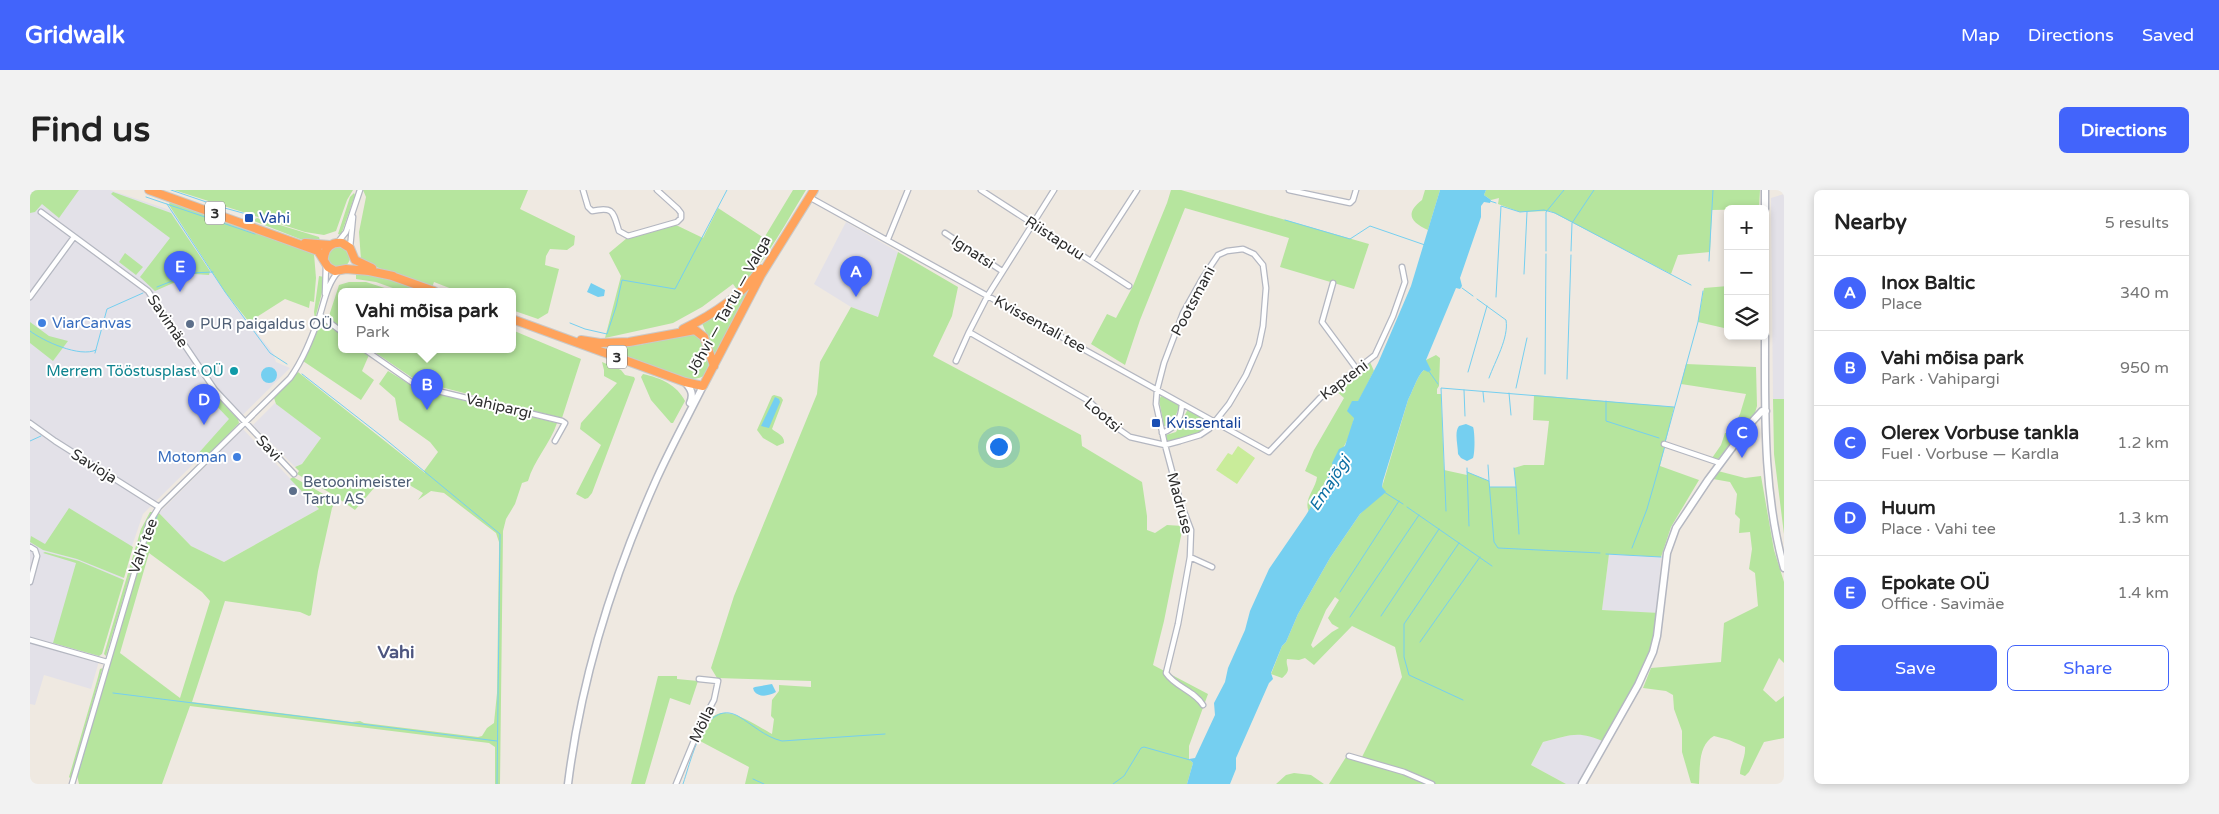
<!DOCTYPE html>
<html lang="en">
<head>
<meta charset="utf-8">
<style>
	:root { --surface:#fff; --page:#f2f2f2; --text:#222; --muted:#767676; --line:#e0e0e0; --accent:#4264fb }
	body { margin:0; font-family:"Varela Round",sans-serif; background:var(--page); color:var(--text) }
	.controls { position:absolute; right:15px; top:15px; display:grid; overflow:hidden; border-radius:8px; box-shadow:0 2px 8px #0003 }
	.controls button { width:45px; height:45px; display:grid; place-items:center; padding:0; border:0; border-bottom:1px solid var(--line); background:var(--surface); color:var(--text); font:25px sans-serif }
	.you { position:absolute; left:968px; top:256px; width:18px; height:18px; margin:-12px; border:4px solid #fff; border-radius:50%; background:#1a73e8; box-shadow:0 0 0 8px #1a73e833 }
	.badge { display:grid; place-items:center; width:32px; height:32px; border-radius:50%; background:var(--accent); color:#fff; font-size:16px; font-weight:700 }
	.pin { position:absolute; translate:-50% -41px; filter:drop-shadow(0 1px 2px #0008) }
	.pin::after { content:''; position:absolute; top:26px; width:18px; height:15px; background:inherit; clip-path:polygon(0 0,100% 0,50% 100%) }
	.popup { position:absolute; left:308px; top:98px; width:178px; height:65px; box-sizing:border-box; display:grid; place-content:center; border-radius:8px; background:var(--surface); filter:drop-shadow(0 1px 4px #0005); font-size:16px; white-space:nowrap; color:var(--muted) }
	.popup b { font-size:19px; color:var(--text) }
	.popup::after { content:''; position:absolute; left:50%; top:100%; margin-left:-10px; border:10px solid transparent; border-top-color:var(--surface) }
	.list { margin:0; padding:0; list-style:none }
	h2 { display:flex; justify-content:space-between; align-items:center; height:65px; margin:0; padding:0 20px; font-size:21px }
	h2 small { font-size:16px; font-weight:400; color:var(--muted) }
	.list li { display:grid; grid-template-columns:32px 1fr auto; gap:15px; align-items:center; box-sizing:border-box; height:75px; padding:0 20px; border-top:1px solid var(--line) }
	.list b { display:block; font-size:19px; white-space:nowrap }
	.list p { margin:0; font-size:16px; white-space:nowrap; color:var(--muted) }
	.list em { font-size:16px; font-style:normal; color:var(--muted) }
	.actions { display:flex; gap:10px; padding:15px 20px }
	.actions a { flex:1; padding:11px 0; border:1px solid var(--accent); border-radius:8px; text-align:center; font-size:18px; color:var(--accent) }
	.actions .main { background:var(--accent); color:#fff }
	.icon { flex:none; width:28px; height:28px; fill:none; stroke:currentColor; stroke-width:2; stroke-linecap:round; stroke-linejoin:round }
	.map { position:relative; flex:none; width:1754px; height:594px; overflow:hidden; border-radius:8px }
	header { display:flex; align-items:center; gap:30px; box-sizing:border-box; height:70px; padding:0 25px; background:var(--accent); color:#fff }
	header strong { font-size:24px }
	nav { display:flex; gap:28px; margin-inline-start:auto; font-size:18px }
	.intro { display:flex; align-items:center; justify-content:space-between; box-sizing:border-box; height:120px; padding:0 30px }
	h1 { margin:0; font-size:35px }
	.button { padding:12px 22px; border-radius:8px; background:var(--accent); color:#fff; font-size:18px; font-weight:700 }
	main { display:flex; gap:30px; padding:0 30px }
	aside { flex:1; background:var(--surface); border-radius:8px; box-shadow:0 2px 8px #0003 }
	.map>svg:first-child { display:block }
	.industrial { fill:#e3e1e8 }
	.green { fill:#b6e59e; fill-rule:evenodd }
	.pitch { fill:#c9ec9a }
	.water { fill:#75cff0 }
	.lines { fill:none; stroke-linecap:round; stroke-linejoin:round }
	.stream { stroke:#75cff0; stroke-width:1 }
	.street-casing { stroke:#b4b7c1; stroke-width:7 }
	.secondary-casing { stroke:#b4b7c1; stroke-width:9 }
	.highway-casing { stroke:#c9c9c9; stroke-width:10 }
	.street { stroke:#fff; stroke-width:4.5 }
	.secondary { stroke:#fff; stroke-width:6 }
	.highway { stroke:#ffa35c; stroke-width:8 }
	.transit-dot { fill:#1a4fb4; stroke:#fff; stroke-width:2 }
	.shop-dot { fill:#3f7fe0; stroke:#fff; stroke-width:2 }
	.service-dot { fill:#5c6f8a; stroke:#fff; stroke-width:2 }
	.culture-dot { fill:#0f9aa8; stroke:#fff; stroke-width:2 }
	.labels { text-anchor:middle; stroke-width:4; stroke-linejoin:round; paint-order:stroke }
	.shield { fill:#fff; stroke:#6d6d6d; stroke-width:1 }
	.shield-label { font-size:14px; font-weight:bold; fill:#2e2e2e }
	.transit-label { font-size:15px; fill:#164399; stroke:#fff; text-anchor:start }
	.street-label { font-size:15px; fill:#2e2e2e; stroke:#fff }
	.shop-label { font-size:15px; fill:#366cbe; stroke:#fff; text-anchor:start }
	.service-label { font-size:15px; fill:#4e5e75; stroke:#fff; text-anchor:start }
	.culture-label { font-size:15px; fill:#0d838f; stroke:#fff; text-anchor:end }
	.water-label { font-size:16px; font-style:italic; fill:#0d6fa3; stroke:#fff }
	.quarter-label { font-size:18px; font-weight:bold; fill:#4d5680; stroke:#fff }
</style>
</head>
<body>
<header>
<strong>Gridwalk</strong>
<nav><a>Map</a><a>Directions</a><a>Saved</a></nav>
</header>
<div class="intro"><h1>Find us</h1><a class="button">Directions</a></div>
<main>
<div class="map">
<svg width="1754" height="594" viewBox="0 0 1754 594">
	<rect width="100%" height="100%" fill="#efe9e1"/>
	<!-- industrial -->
	<path class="industrial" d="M0,0H80L143,21L194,102L243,163L246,172L260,178L113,324L101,359L61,499L14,485L5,515L0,514Z
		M1754,4V209H1743L1741,8Z
		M816,32L868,62L848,127L821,117L784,94Z
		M245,213L291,248L272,274L265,277L223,235Z
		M213,239L289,319L194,372L161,356L129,323Z
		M1579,364L1631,367L1627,423L1572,420Z
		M1548,543L1560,545L1575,552L1552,594H1536L1501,575L1513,552Z"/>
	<!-- green -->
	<path class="green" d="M0,0H49L29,28L12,14L5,22L0,23Z
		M144,0H323L317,10L306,41L294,45L275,42Z
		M333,0H498L490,19L545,46L544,55L537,60L520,59L516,66L515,75L529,79L518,123L508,129L482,120V101H427L404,92L402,98L333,72L331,70L329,42L336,7Z
		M763,0H776C754,36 737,69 708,101L703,94L672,117L643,133L575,148L591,86L579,63L597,48L646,35L673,48L688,18L734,48Z
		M1141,0H1151L1339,54L1324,99L1250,77L1259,48L1155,18L1110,130L1095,175L1061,154L1077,124L1086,128L1103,96L1137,13Z
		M1395,0H1410L1398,40C1380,32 1375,23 1392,10Z
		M1456,0H1730L1729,19L1682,20L1680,62L1648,65L1641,84L1520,21L1490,22L1468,14L1469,8L1461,10L1454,5Z
		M83,2L141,23L180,81L179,85L164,84L125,101L110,87L140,48L81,4Z
		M324,3L325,5L311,45L308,44L320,7Z
		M140,11L284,64L286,88L284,112L280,111L279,118L255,109L219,132L195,102L139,15Z
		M227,28L289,47L290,51L270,49L224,31L225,29Z
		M298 67a11 11 0 1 1 22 0a11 11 0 1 1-22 0Z
		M868,62L928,97L922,126L903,166L1051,245L1052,256L1112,292L1117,326V340L1125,343L1137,335L1153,336L1134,431L1123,475L1178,504L1159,556V569L1163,573L1157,594H715L719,577L670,551C673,544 675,535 680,529C696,512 726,536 742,544L744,529L741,526L742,510L749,501V495L781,497V491L687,488L681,478L704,406L787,204L790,172L821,117L848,127Z
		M95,63L113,77L106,85L89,72Z
		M326,83C347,81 370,94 389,101H371L346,92L326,89Z
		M289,86L294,87L293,99L285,129L284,122Z
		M336,92L364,101H312V139L298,129L309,95L319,92Z
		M1698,96V115L1694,118L1697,129L1694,138L1668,132L1674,98Z
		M715,101L717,105L685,165L672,133Z
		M295,130L312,143V159H332L339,165L332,181L344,190L331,210L273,171L290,131Z
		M0,132L19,146L38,151L23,171L0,153Z
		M482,140L551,169L532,228L387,191L340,159H482Z
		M661,142L672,148C678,167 689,189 659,189L572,158L610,155Z
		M1406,165L1410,168L1409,196L1407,199V204H1411L1414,280L1437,285V282L1459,291L1460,297H1486L1484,278L1494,275H1514L1519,231L1503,230L1504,205L1644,217L1630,276L1669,290L1641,337L1631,367L1579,364L1572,420L1630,423L1623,462L1575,552C1548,540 1541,545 1513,552L1501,575L1536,594H1299L1316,567L1331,569L1372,487L1365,457L1322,436L1284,475L1275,468L1269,470L1257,469C1255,477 1263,479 1252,488L1241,484L1252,456L1256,452L1268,424L1300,368L1330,324L1343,311L1352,297L1378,210C1382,203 1388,184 1394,180L1396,170ZM1305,407L1309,410L1298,428L1302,434L1309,438L1302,442L1283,458L1281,455L1296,420Z
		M572,172L591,180L595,185L604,187L605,189L562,303L558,308L555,309L546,304L571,255L550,239L551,233L587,193L574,186V180Z
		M1340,172L1344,181L1328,212H1325L1324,228L1320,245L1279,322C1273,309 1286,299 1287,287L1275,281L1284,260L1314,208L1303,198Z
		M1656,174L1726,177L1727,216L1725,223L1688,269L1682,268L1691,255L1695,243H1700L1710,224L1716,204L1651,194Z
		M358,181L381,195L432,210L527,233C520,254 504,270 498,291L492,293L485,314L476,329L473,341L470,594H465V557L459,553L160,516L132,594H49L47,585L119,337L128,322L161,356L194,372L289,319L260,289L263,287L306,311L302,318L288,381L281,425L279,426L270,422L195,411L162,512L322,532L330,531L334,533L448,547L452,546L457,538L464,533L467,503L469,363V352L466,343L414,303L401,301L388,310L393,303L364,286L355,292L351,290L325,320L302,304L267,284L269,281L265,277L272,274L291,248L246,214L244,208L268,182L395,283L394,281L408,262L400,252L369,230L365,208L349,194ZM119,363L172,402L180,411L150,508L90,463Z
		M613,184C631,188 647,195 655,211L643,233H641L621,210L611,187Z
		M177,201H181L208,229L209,233L175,269H170L166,266L199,229L177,206Z
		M744,205L751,207L753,210L742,239C747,243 755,246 754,253L747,256L733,248L727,240L742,206Z
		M1131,206L1148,213L1150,216L1140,237L1134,236L1129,210Z
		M1743,209H1754V344L1744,264Z
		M1158,219L1179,232V236L1170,243L1140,252L1137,251L1136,245L1146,242Z
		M1688,281L1715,288L1731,286L1744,360L1754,392V473L1749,468L1733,500L1746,512L1754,506V548L1734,552L1719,582L1715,586L1710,584C1710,575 1716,567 1715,557L1699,550L1684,546C1668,555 1670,578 1669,594L1661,593L1652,562V541L1644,519L1643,505L1636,501L1613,498L1621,478L1691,472L1694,433L1728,416L1725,383L1719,379L1722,359L1720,342L1709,343L1710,329L1705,324L1707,304L1700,292L1683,289Z
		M39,318L103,357L94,388L47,369L13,360L0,352L1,346L15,354Z
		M120,322H123L113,343L76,466L74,464L111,339Z
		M15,362L49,371L94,390L72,464L69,466L23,453L46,373L13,363Z
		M73,478L72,480L41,589L39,587L68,487L70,479Z
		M628,486H647V489L668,491L660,515L640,508L615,594H601Z
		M1264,583L1281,585L1294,594H1246L1256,585Z"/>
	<!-- pitch -->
	<path class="pitch" d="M1208,256L1225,268L1207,294L1186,280L1198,263L1202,265Z"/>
	<!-- water -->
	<path class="water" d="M1410,0H1456L1454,5L1461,10L1460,13L1454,12L1451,16V27L1430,88L1432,96L1430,99L1426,98L1396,170L1401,180L1398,182L1394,180C1388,184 1382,203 1378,210L1353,291L1352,297L1356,302L1330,324L1300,368L1268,424L1256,452L1252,456L1241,483L1243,489L1239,493L1206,568V579L1200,594H1157L1163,573L1159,569L1165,568L1185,525L1184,513L1195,492L1198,478L1215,440L1220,421L1239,379L1276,325L1293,297L1303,276L1302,273L1309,259L1315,256L1324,228L1317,221L1322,211H1328L1348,173L1381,96Z
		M561,93L575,100L574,106L568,107L557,102Z
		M231 185a8 8 0 1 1 16 0a8 8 0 1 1-16 0Z
		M745,207L749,209L750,212L739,238L731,236Z
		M1436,234L1443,237C1445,242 1445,263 1443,268L1437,271L1431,268L1428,264C1428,255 1424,242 1429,236Z
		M742,494L746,502C739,506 729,508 724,501L723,498L725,497Z"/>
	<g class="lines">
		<!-- stream -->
		<path class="stream" d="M141,0L191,17L220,25
			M116,7L225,44
			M1460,11L1466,13
			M137,14L195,102L240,163L257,174
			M1255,30L1320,49L1340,36L1395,55
			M1516,61V22L1534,0
			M1541,61L1542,33L1564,0
			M1679,71L1683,0
			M1494,84L1497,22
			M127,97L162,83L183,82
			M1432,98L1443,106
			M1466,107L1471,16L1490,22L1514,20L1525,23L1661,95
			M1447,109L1476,130C1479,148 1465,171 1459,188
			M540,133L555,139L577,144L586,117L592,90L645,99L697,0
			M0,141C13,151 50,168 66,160
			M65,163L77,119L113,103
			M1398,180L1408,194
			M1438,182L1457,116
			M272,184L354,248L470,344L467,594
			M1515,184L1516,64
			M1537,189L1541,65
			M1486,198L1497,148
			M1434,200L1435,226
			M1453,202L1454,212
			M1479,203L1481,225
			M1576,211V231L1629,248
			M0,251L11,246
			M1635,252L1668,132L1673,101
			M1458,275L1459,291
			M1437,278L1439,336
			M1484,278L1486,297
			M1437,282L1459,291L1464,352L1468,358L1570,363
			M1460,297H1486L1489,344
			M1354,302L1373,314
			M1377,317L1462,376
			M1416,321L1411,198L1644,217
			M119,339L127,327
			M1429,353L1374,434V467L1379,485L1433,510
			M1602,358L1617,319L1635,256
			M1576,364L1631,367
			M1310,402L1369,311
			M1351,426L1409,339
			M1320,427L1389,325
			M1390,452L1450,367
			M83,503L467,551
			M47,587L101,401
			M723,589L734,594
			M653,594C661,571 674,508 708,526C723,535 735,547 752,551L855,544
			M1083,594L1094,586L1111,558L1114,557L1160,570"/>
		<!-- street casing -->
		<g class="street-casing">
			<path id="street" d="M553,0L558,17L562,21C584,16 583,22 589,41L598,46L647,32L651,28V23L648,19L627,0
				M951,0L1099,96
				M1024,0L958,105L939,142L1059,211L1083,235L1100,247L1135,255L1150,251L1170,245L1179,239L1199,214L1216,185L1229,155L1233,136L1236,98L1233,75L1224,64L1213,59L1197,61L1188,65L1172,89L1153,123L1134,173L1127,200L1126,214L1135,255L1150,311L1161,340L1160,367L1148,434L1136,483C1145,497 1165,501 1173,515
				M1259,0L1320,13L1323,10L1326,0
				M779,7L1239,262L1290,208L1345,165L1363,126L1375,92L1372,77
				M11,22L118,101L185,200L264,284
				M915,43L972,81
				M858,49L878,0
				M308,52L316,42L330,0
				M320,58L323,27
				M1061,71L1107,0
				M1303,93L1292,132L1326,178
				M295,104L296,75
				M0,107L44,47
				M290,125L312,142
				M334,159L387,196L532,231L535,233L525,251
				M926,171L939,142
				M0,233L25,251L129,317
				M1132,243C1146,238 1151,229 1152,214
				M1634,254L1690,273
				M0,357L5,360L7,366L0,392
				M1160,367L1182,377
				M0,450L77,472
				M1319,566L1374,582L1402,594
				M42,594L119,333L129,317L260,188C273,170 281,149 289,128C294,113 297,93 309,81
				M646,594L670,536L684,510L688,491L669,489"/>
		</g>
		<!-- secondary casing -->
		<g class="secondary-casing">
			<path id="secondary" d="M1735,0V19
				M1735,146C1735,223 1733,303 1754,378
				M655,192C661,199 664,204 660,213
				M538,594C551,489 584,384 627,288C641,257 658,226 673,196
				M1552,594L1608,495L1623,462L1627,446L1637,363L1646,338L1678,290L1719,235L1732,221H1736"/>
		</g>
		<!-- highway casing -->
		<g class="highway-casing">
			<path id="highway" d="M119,0L288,61L298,77L305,81L316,79L339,81L363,86
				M275,53L300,55
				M294,68C295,57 302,52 312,53L320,58L325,70L342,78
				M359,85L404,101
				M482,129L655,192L673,196L731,85L784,0
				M653,139C683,125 711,106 731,79
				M551,150L570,153L599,152L665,140L674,147L684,176"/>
		</g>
		<!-- street -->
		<use href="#street" class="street"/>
		<!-- secondary -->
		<use href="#secondary" class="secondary"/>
		<!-- highway -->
		<use href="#highway" class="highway"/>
	</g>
	<!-- markers -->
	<g class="transit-dot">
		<rect x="214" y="23" width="10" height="10" rx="2.5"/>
		<rect x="1121" y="228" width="10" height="10" rx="2.5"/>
	</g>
	<g class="shop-dot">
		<circle cx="12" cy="133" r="5"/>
		<circle cx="207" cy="267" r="5"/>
	</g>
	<g class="service-dot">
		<circle cx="160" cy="134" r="5"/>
		<circle cx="263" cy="301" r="5"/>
	</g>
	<circle class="culture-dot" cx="204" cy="181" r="5"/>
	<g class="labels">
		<!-- shield labels -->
		<g class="shield">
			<rect x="175" y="11.5" width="20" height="23" rx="4"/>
			<rect x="577" y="155.5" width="20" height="23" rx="4"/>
		</g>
		<g class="shield-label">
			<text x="185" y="28">3</text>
			<text x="587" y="172">3</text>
		</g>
		<!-- transit labels -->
		<g class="transit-label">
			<text x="229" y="33">Vahi</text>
			<text x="1136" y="238">Kvissentali</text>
		</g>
		<!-- street labels -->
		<g class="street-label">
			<text transform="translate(1025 48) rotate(33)" y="5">Riistapuu</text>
			<text transform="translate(943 62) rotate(33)" y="5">Ignatsi</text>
			<text transform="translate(1163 111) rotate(-62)" y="5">Pootsmani</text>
			<text transform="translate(699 115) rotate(-61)" y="5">Jõhvi — Tartu — Valga</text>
			<text transform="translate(138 131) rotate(56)" y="5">Savimäe</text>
			<text transform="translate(1010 134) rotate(29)" y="5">Kvissentali tee</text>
			<text transform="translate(1314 190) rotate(-37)" y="5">Kapteni</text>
			<text transform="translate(469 216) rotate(13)" y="5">Vahipargi</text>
			<text transform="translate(1073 225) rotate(41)" y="5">Lootsi</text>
			<text transform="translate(239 258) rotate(46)" y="5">Savi</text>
			<text transform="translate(64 276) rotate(32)" y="5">Savioja</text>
			<text transform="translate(1150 313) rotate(75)" y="5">Madruse</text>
			<text transform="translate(113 356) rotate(-70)" y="5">Vahi tee</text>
			<text transform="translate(672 534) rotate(-64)" y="5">Mölla</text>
		</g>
		<!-- shop labels -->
		<g class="shop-label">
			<text x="22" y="138">ViarCanvas</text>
			<text x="197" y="272" text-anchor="end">Motoman</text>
		</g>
		<!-- service labels -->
		<g class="service-label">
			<text x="170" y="139">PUR paigaldus OÜ</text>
			<text x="273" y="297">Betoonimeister<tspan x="273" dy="17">Tartu AS</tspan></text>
		</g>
		<!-- culture labels -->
		<g class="culture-label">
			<text x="194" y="186">Merrem Tööstusplast OÜ</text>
		</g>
		<!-- water labels -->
		<g class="water-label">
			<text transform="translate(1299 293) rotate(-57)" y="6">Emajõgi</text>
		</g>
		<!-- quarter labels -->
		<g class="quarter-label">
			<text x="366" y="468">Vahi</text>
		</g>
	</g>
</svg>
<div class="controls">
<button>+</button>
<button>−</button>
<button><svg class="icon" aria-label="layers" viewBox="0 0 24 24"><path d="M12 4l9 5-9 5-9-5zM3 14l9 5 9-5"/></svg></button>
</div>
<div class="you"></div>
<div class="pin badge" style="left:826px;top:107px">A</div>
<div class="pin badge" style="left:397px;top:220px">B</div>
<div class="popup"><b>Vahi mõisa park</b>Park</div>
<div class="pin badge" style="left:1712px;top:268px">C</div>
<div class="pin badge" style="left:174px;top:235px">D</div>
<div class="pin badge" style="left:150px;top:102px">E</div>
</div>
<aside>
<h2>Nearby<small>5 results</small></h2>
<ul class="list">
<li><span class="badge">A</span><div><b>Inox Baltic</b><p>Place</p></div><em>340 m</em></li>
<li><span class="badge">B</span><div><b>Vahi mõisa park</b><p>Park · Vahipargi</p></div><em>950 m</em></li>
<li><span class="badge">C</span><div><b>Olerex Vorbuse tankla</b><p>Fuel · Vorbuse — Kardla</p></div><em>1.2 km</em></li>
<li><span class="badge">D</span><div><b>Huum</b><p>Place · Vahi tee</p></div><em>1.3 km</em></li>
<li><span class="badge">E</span><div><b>Epokate OÜ</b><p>Office · Savimäe</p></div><em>1.4 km</em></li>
</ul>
<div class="actions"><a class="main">Save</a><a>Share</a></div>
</aside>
</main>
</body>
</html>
